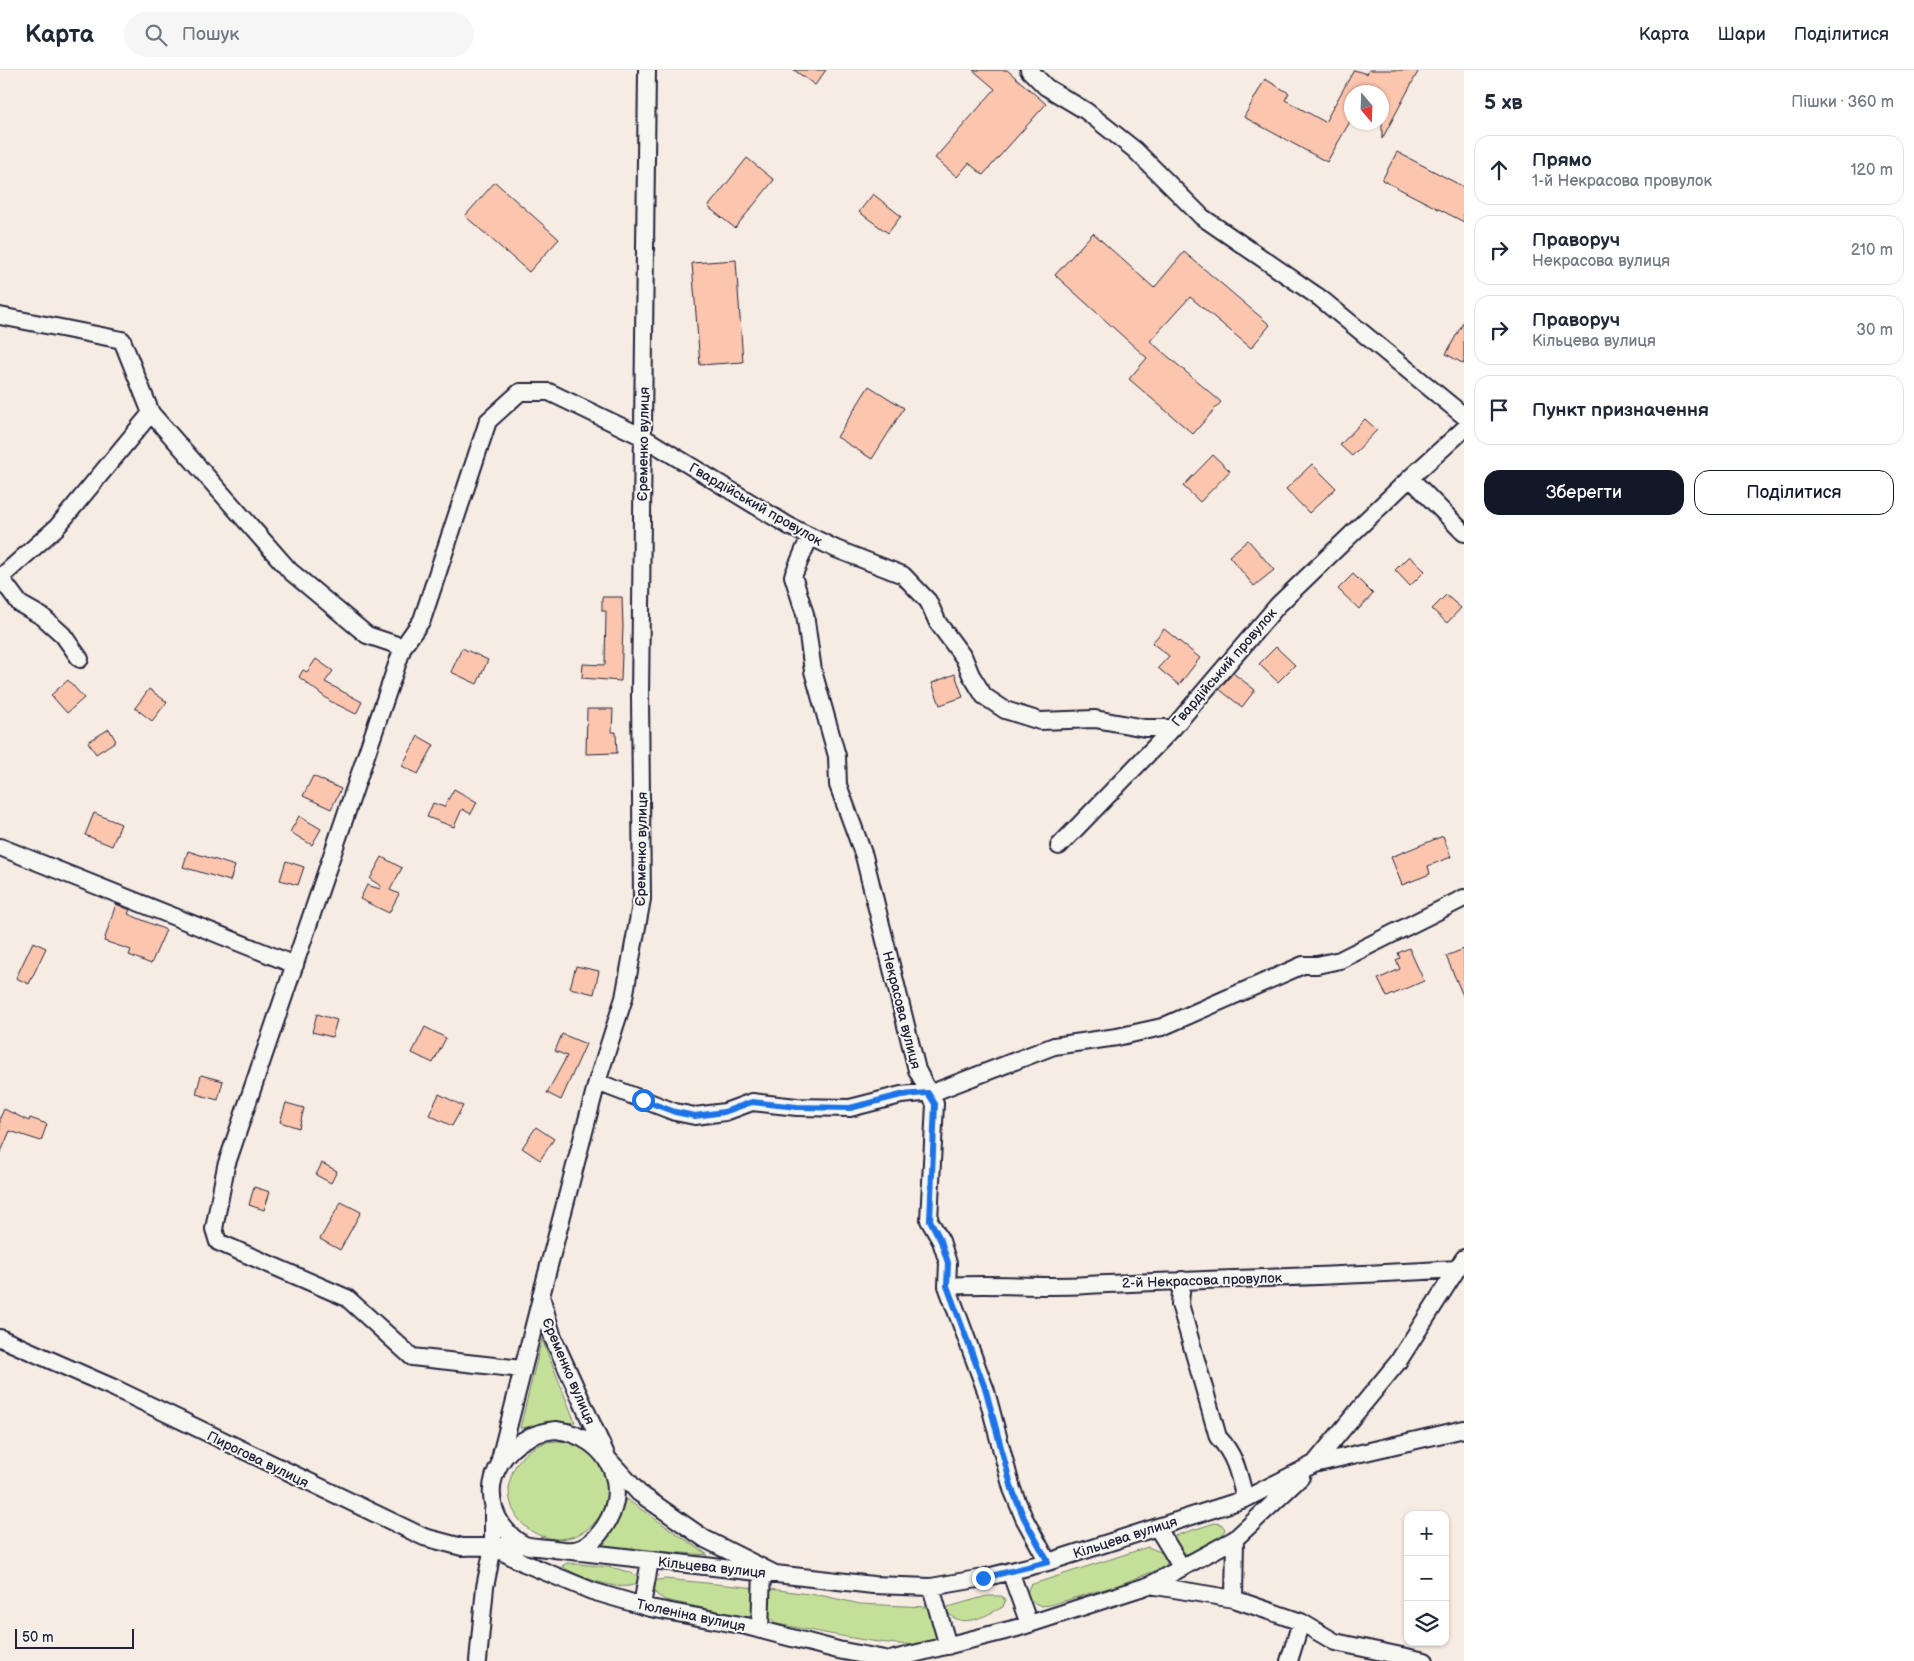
<!DOCTYPE html>
<html lang="uk">
<head>
<meta charset="utf-8">
<style>
	:root { --surface:#fff; --page:#f6f6f7; --text:#1f2937; --muted:#747a83; --line:#e0e1e3; --accent:#111827 }
	body { margin:0; font-family:"Balsamiq Sans",sans-serif; background:var(--page); color:var(--text) }
	.controls { position:absolute; right:15px; bottom:15px; display:grid; overflow:hidden; border-radius:10px; box-shadow:0 1px 4px #0004 }
	.controls button { width:45px; height:45px; display:grid; place-items:center; padding:0; border:0; border-bottom:1px solid var(--line); background:var(--surface); color:var(--text); font:25px sans-serif }
	.compass { position:absolute; left:1344px; top:15px; width:45px; height:45px; border-radius:50%; background:var(--surface); box-shadow:0 1px 4px #0004; rotate:161deg }
	.scale { position:absolute; left:15px; bottom:12px; width:119px; box-sizing:border-box; padding-left:5px; border:2px solid #22223b; border-top:0; font-size:14px; line-height:18px; white-space:nowrap; color:#22223b; -webkit-text-stroke:4px #f6f6f2; paint-order:stroke }
	.stop { position:absolute; width:15px; height:15px; margin:-11px; border:4px solid #1a73e8; border-radius:50%; background:#fff }
	.stop.end { background:#1a73e8; border-color:#fff; box-shadow:0 1px 5px #0008 }
	.list { margin:0; padding:0; list-style:none }
	h2 { display:flex; justify-content:space-between; align-items:center; height:65px; margin:0; padding:0 20px; font-size:21px }
	h2 small { font-size:16px; font-weight:400; color:var(--muted) }
	.list li { display:grid; grid-template-columns:32px 1fr auto; gap:15px; align-items:center; box-sizing:border-box; height:70px; margin:0 10px 10px; padding:0 10px; border:1px solid var(--line); border-radius:15px }
	.list b { display:block; font-size:19px; white-space:nowrap }
	.list p { margin:0; font-size:16px; white-space:nowrap; color:var(--muted) }
	.list em { font-size:16px; font-style:normal; color:var(--muted) }
	.actions { display:flex; gap:10px; padding:15px 20px }
	.actions a { flex:1; padding:11px 0; border:1px solid var(--accent); border-radius:15px; text-align:center; font-size:18px; color:var(--accent) }
	.actions .main { background:var(--accent); color:#fff }
	.icon { flex:none; width:28px; height:28px; fill:none; stroke:currentColor; stroke-width:2; stroke-linecap:round; stroke-linejoin:round }
	.map { position:relative; flex:none; width:1464px; height:1591px; overflow:hidden }
	header { display:flex; align-items:center; gap:30px; box-sizing:border-box; height:70px; padding:0 25px; background:var(--surface); border-bottom:1px solid var(--line) }
	header strong { font-size:24px }
	nav { display:flex; gap:28px; margin-inline-start:auto; font-size:18px }
	.search { width:350px; height:45px; background:var(--page); display:flex; align-items:center; gap:12px; box-sizing:border-box; padding:0 18px; border-radius:28px; color:var(--muted); font-size:19px }
	main { display:flex }
	aside { flex:1; background:var(--surface) }
	.map>svg:first-child { display:block }
	.green { fill:#c4e098; stroke:#73816a }
	.building { fill:#fcc6ae; stroke:#22223b }
	.lines { fill:none; stroke-linecap:round; stroke-linejoin:round }
	.minor-casing { stroke:#22223b; stroke-width:20 }
	.minor { stroke:#f6f6f2; stroke-width:16 }
	.route { stroke:#1a73e8; stroke-width:6 }
	.labels { text-anchor:middle; stroke-width:4; stroke-linejoin:round; paint-order:stroke }
	.street-label { font-size:14px; fill:#22223b; stroke:#f6f6f2 }
</style>
</head>
<body>
<header>
<strong>Карта</strong>
<div class="search"><svg class="icon" aria-label="search" viewBox="0 0 24 24"><circle cx="10" cy="10" r="6"/><path d="M15 15l6 6"/></svg>Пошук</div>
<nav><a>Карта</a><a>Шари</a><a>Поділитися</a></nav>
</header>
<main>
<div class="map">
<svg width="1464" height="1591" viewBox="0 0 1464 1591">
	<rect width="100%" height="100%" fill="#f7ece4"/>
	<filter id="ink" filterUnits="userSpaceOnUse"><feTurbulence type="fractalNoise" baseFrequency=".02" numOctaves="2"/><feDisplacementMap in="SourceGraphic" scale="10" xChannelSelector="R" yChannelSelector="G"/><feConvolveMatrix kernelMatrix="1 2 1 2 8 2 1 2 1" color-interpolation-filters="sRGB"/></filter>
	<g filter="url(#ink)">
		<!-- green -->
		<path class="green" d="M542,1269L575,1352L520,1358Z
			M509 1420a49 49 0 1 1 98 0a49 49 0 1 1-98 0Z
			M626,1429L708,1485L603,1477Z
			M1215,1453L1221,1454L1225,1459C1221,1473 1196,1489 1182,1482L1174,1469V1466Z
			M1148,1477L1163,1483L1167,1493L1165,1497L1118,1515L1050,1535L1041,1536L1029,1530L1027,1523L1030,1515Z
			M567,1493C591,1496 622,1495 642,1509C639,1511 636,1514 633,1515C618,1521 575,1506 562,1496Z
			M665,1509L757,1518L755,1545L745,1547L665,1530L656,1524L652,1511Z
			M770,1519L824,1526L860,1534L927,1537L934,1540C935,1548 941,1564 934,1570C918,1585 803,1558 777,1554C766,1546 764,1537 765,1523Z
			M987,1526H1002L1005,1531L1003,1537C985,1546 960,1561 946,1540L948,1537Z"/>
		<!-- building -->
		<path class="building" d="M794,0H826L815,15Z
			M973,0H1007L1046,34L983,105L969,93L957,107L935,88L995,19Z
			M1354,0L1367,4L1369,0H1419L1382,69V22H1352V48L1327,92L1244,47L1265,9L1289,23L1285,30L1325,52Z
			M1397,82L1464,117V152L1382,110Z
			M747,88L774,110L735,158L708,137Z
			M495,112L559,169L529,202L465,146Z
			M873,124L901,146L888,163L859,142Z
			M1093,163L1154,218L1184,182L1270,255L1251,278L1190,227L1150,271L1221,332L1193,364L1129,309L1147,288L1055,205Z
			M736,190L743,292L700,295L692,193Z
			M1464,251V294L1446,284Z
			M869,316L904,338L872,389L837,367Z
			M1365,349L1377,360L1352,386L1340,375Z
			M1213,385L1230,401L1200,432L1183,416Z
			M1312,394L1336,418L1309,443L1286,419Z
			M1248,470L1274,500L1254,516L1229,486Z
			M1409,486L1425,501L1410,516L1395,500Z
			M1353,504L1373,524L1359,539L1338,519Z
			M1446,525L1461,538L1447,553L1432,539Z
			M602,527H622L623,556L621,611L582,608L583,594L605,595L606,541H602Z
			M1164,559L1200,588L1179,615L1158,598L1169,586L1152,573Z
			M1276,577L1295,595L1278,612L1259,594Z
			M462,578L488,590L477,614L451,602Z
			M316,589L333,601L325,612L362,632L356,644L330,631L299,607L303,600L307,602Z
			M1233,603L1255,620L1242,637L1219,619Z
			M955,604L963,627L940,635L932,613Z
			M68,610L84,628L67,643L51,625Z
			M149,619L167,632L152,651L135,638Z
			M587,639H613L612,662H616L617,683L586,684Z
			M109,659L116,671L96,684L88,672Z
			M418,666L434,675L418,704L402,696Z
			M313,706L341,719L331,739L303,726Z
			M454,719L477,732L471,744L462,739L454,757L427,747L433,733L444,737Z
			M94,743L121,754L112,776L85,765Z
			M299,746L321,759L312,775L290,762Z
			M1443,766L1451,787L1428,796L1430,804L1402,815L1391,787Z
			M188,781L235,796L230,811L183,797Z
			M382,787L402,798L390,820L399,824L389,843L360,829L367,815L380,819L381,816L370,809Z
			M286,791L304,797L298,815L280,810Z
			M116,834L130,840L128,844L166,860L151,894L129,885L131,880L104,871Z
			M33,872L46,878L29,914L16,908Z
			M1409,878L1424,911L1387,927L1378,909L1400,899L1396,890L1400,888L1398,883Z
			M1464,879V928L1446,886Z
			M576,896L599,901L594,924L570,918Z
			M317,944L337,950L332,967L312,962Z
			M425,957L446,968L433,993L412,983Z
			M562,964L586,974L561,1030L547,1023L567,986L555,981Z
			M201,1005L223,1011L218,1030L196,1024Z
			M439,1024L463,1036L452,1056L429,1045Z
			M286,1033L304,1038L299,1058L280,1052Z
			M4,1039L29,1051L30,1048L47,1054L41,1071L10,1061L0,1084V1048Z
			M536,1057L554,1069L540,1090L522,1078Z
			M322,1093L337,1101L331,1113L316,1105Z
			M254,1117L270,1122L264,1140L249,1135Z
			M341,1132L361,1142L340,1180L320,1169Z"/>
		<g class="lines">
			<!-- minor casing -->
			<g class="minor-casing">
				<path id="minor" d="M647,0L640,626L642,829L624,928L597,1012L541,1226L553,1268L608,1389L639,1423L705,1469L773,1503
					M1029,0L1046,17L1086,41L1135,80L1202,147L1320,228L1464,346
					M0,246L122,270L151,343L290,501L367,565L403,577L422,550L488,351L520,322H549L643,367L789,456L836,479L903,505L928,531L938,553L964,588L971,605L984,626L1005,640L1040,651L1095,649L1145,658H1173L1278,535L1410,408L1464,359
					M1410,408L1464,463
					M810,466L793,506L805,544L813,601L837,686L838,715L864,786L917,1000L935,1034L929,1150L941,1171L948,1193L947,1216L986,1321L1012,1419L1024,1448L1048,1492
					M0,507L20,534L43,547L63,565L80,589
					M1,507L57,457L151,343
					M403,577L226,1096L214,1159L218,1172L347,1228L412,1287L522,1299
					M1059,776L1173,658
					M0,777L295,895
					M597,1012L675,1042L695,1046L725,1042L752,1032L797,1037L850,1038L901,1025L934,1022L1054,976L1117,967L1162,957L1303,895H1317L1340,890L1464,828
					M1182,1210L1180,1234L1218,1367C1236,1386 1239,1405 1245,1429
					M947,1216C993,1213 1040,1218 1087,1215C1210,1209 1334,1207 1457,1199
					M0,1268L114,1318L424,1467L462,1477L524,1475
					M556,1360C610,1367 635,1421 599,1464C594,1471 583,1479 574,1480C565,1481 556,1479 547,1478C540,1477 532,1477 525,1475C515,1471 508,1463 502,1455C473,1411 510,1363 556,1360Z
					M500,1389L541,1228
					M1314,1394L1464,1359
					M1157,1457L1182,1498
					M493,1477L524,1493L592,1521L650,1538L746,1556L838,1580L895,1591
					M554,1479L873,1515L931,1517L983,1508L1048,1492L1245,1429L1314,1394L1398,1292L1464,1188
					M1010,1501L1029,1554
					M1150,1515L1234,1529L1301,1552L1335,1572L1425,1591
					M931,1517L948,1576
					M1234,1529L1235,1469
					M642,1535L650,1491
					M760,1560L762,1502
					M890,1590L1017,1558L1150,1515L1235,1469L1301,1407
					M478,1591L485,1517L493,1477V1440
					M1289,1591L1301,1552"/>
			</g>
			<!-- minor -->
			<use href="#minor" class="minor"/>
		</g>
	</g>
	<g class="lines" filter="url(#ink)">
		<!-- route -->
		<path class="route" d="M643,1030L675,1042L695,1046L724,1042L752,1032L797,1037L850,1038L901,1025L928,1023L935,1034L930,1150L941,1171L948,1193L947,1216L986,1321L1012,1419L1024,1448L1048,1492L983,1508"/>
	</g>
	<g class="labels">
		<!-- street labels -->
		<g class="street-label">
			<text transform="translate(643 374) rotate(-89)" y="5">Єременко вулиця</text>
			<text transform="translate(756 434) rotate(30)" y="5">Гвардійський провулок</text>
			<text transform="translate(1224 597) rotate(-49)" y="5">Гвардійський провулок</text>
			<text transform="translate(641 779) rotate(-89)" y="5">Єременко вулиця</text>
			<text transform="translate(902 940) rotate(76)" y="5">Некрасова вулиця</text>
			<text transform="translate(1202 1210) rotate(-2)" y="5">2-й Некрасова провулок</text>
			<text transform="translate(569 1301) rotate(67)" y="5">Єременко вулиця</text>
			<text transform="translate(258 1389) rotate(26)" y="5">Пирогова вулиця</text>
			<text transform="translate(1125 1467) rotate(-18)" y="5">Кільцева вулиця</text>
			<text transform="translate(712 1497) rotate(6)" y="5">Кільцева вулиця</text>
			<text transform="translate(691 1545) rotate(12)" y="5">Тюленіна вулиця</text>
		</g>
	</g>
</svg>
<div class="controls">
<button>+</button>
<button>−</button>
<button><svg class="icon" aria-label="layers" viewBox="0 0 24 24"><path d="M12 4l9 5-9 5-9-5zM3 14l9 5 9-5"/></svg></button>
</div>
<svg class="compass" viewBox="-18 -18 36 36"><path d="M0-13l5 13h-10z" fill="#e53935"/><path d="M0 13l5-13h-10z" fill="#747a83"/></svg>
<div class="scale">50 m</div>
<div class="stop" style="left:643px;top:1030px"></div>
<div class="stop end" style="left:983px;top:1508px"></div>
</div>
<aside>
<h2>5 хв<small>Пішки · 360 m</small></h2>
<ul class="list">
<li><svg class="icon" aria-label="ahead" viewBox="0 0 24 24"><path d="M12 20V5M6 11l6-6 6 6"/></svg><div><b>Прямо</b><p>1-й Некрасова провулок</p></div><em>120 m</em></li>
<li><svg class="icon" aria-label="right" viewBox="0 0 24 24"><path d="M7 20v-9h11M14 6l5 5-5 5"/></svg><div><b>Праворуч</b><p>Некрасова вулиця</p></div><em>210 m</em></li>
<li><svg class="icon" aria-label="right" viewBox="0 0 24 24"><path d="M7 20v-9h11M14 6l5 5-5 5"/></svg><div><b>Праворуч</b><p>Кільцева вулиця</p></div><em>30 m</em></li>
<li><svg class="icon" aria-label="arrive" viewBox="0 0 24 24"><path d="M6 21V4h12l-3 4 3 4H6"/></svg><div><b>Пункт призначення</b></div></li>
</ul>
<div class="actions"><a class="main">Зберегти</a><a>Поділитися</a></div>
</aside>
</main>
</body>
</html>
